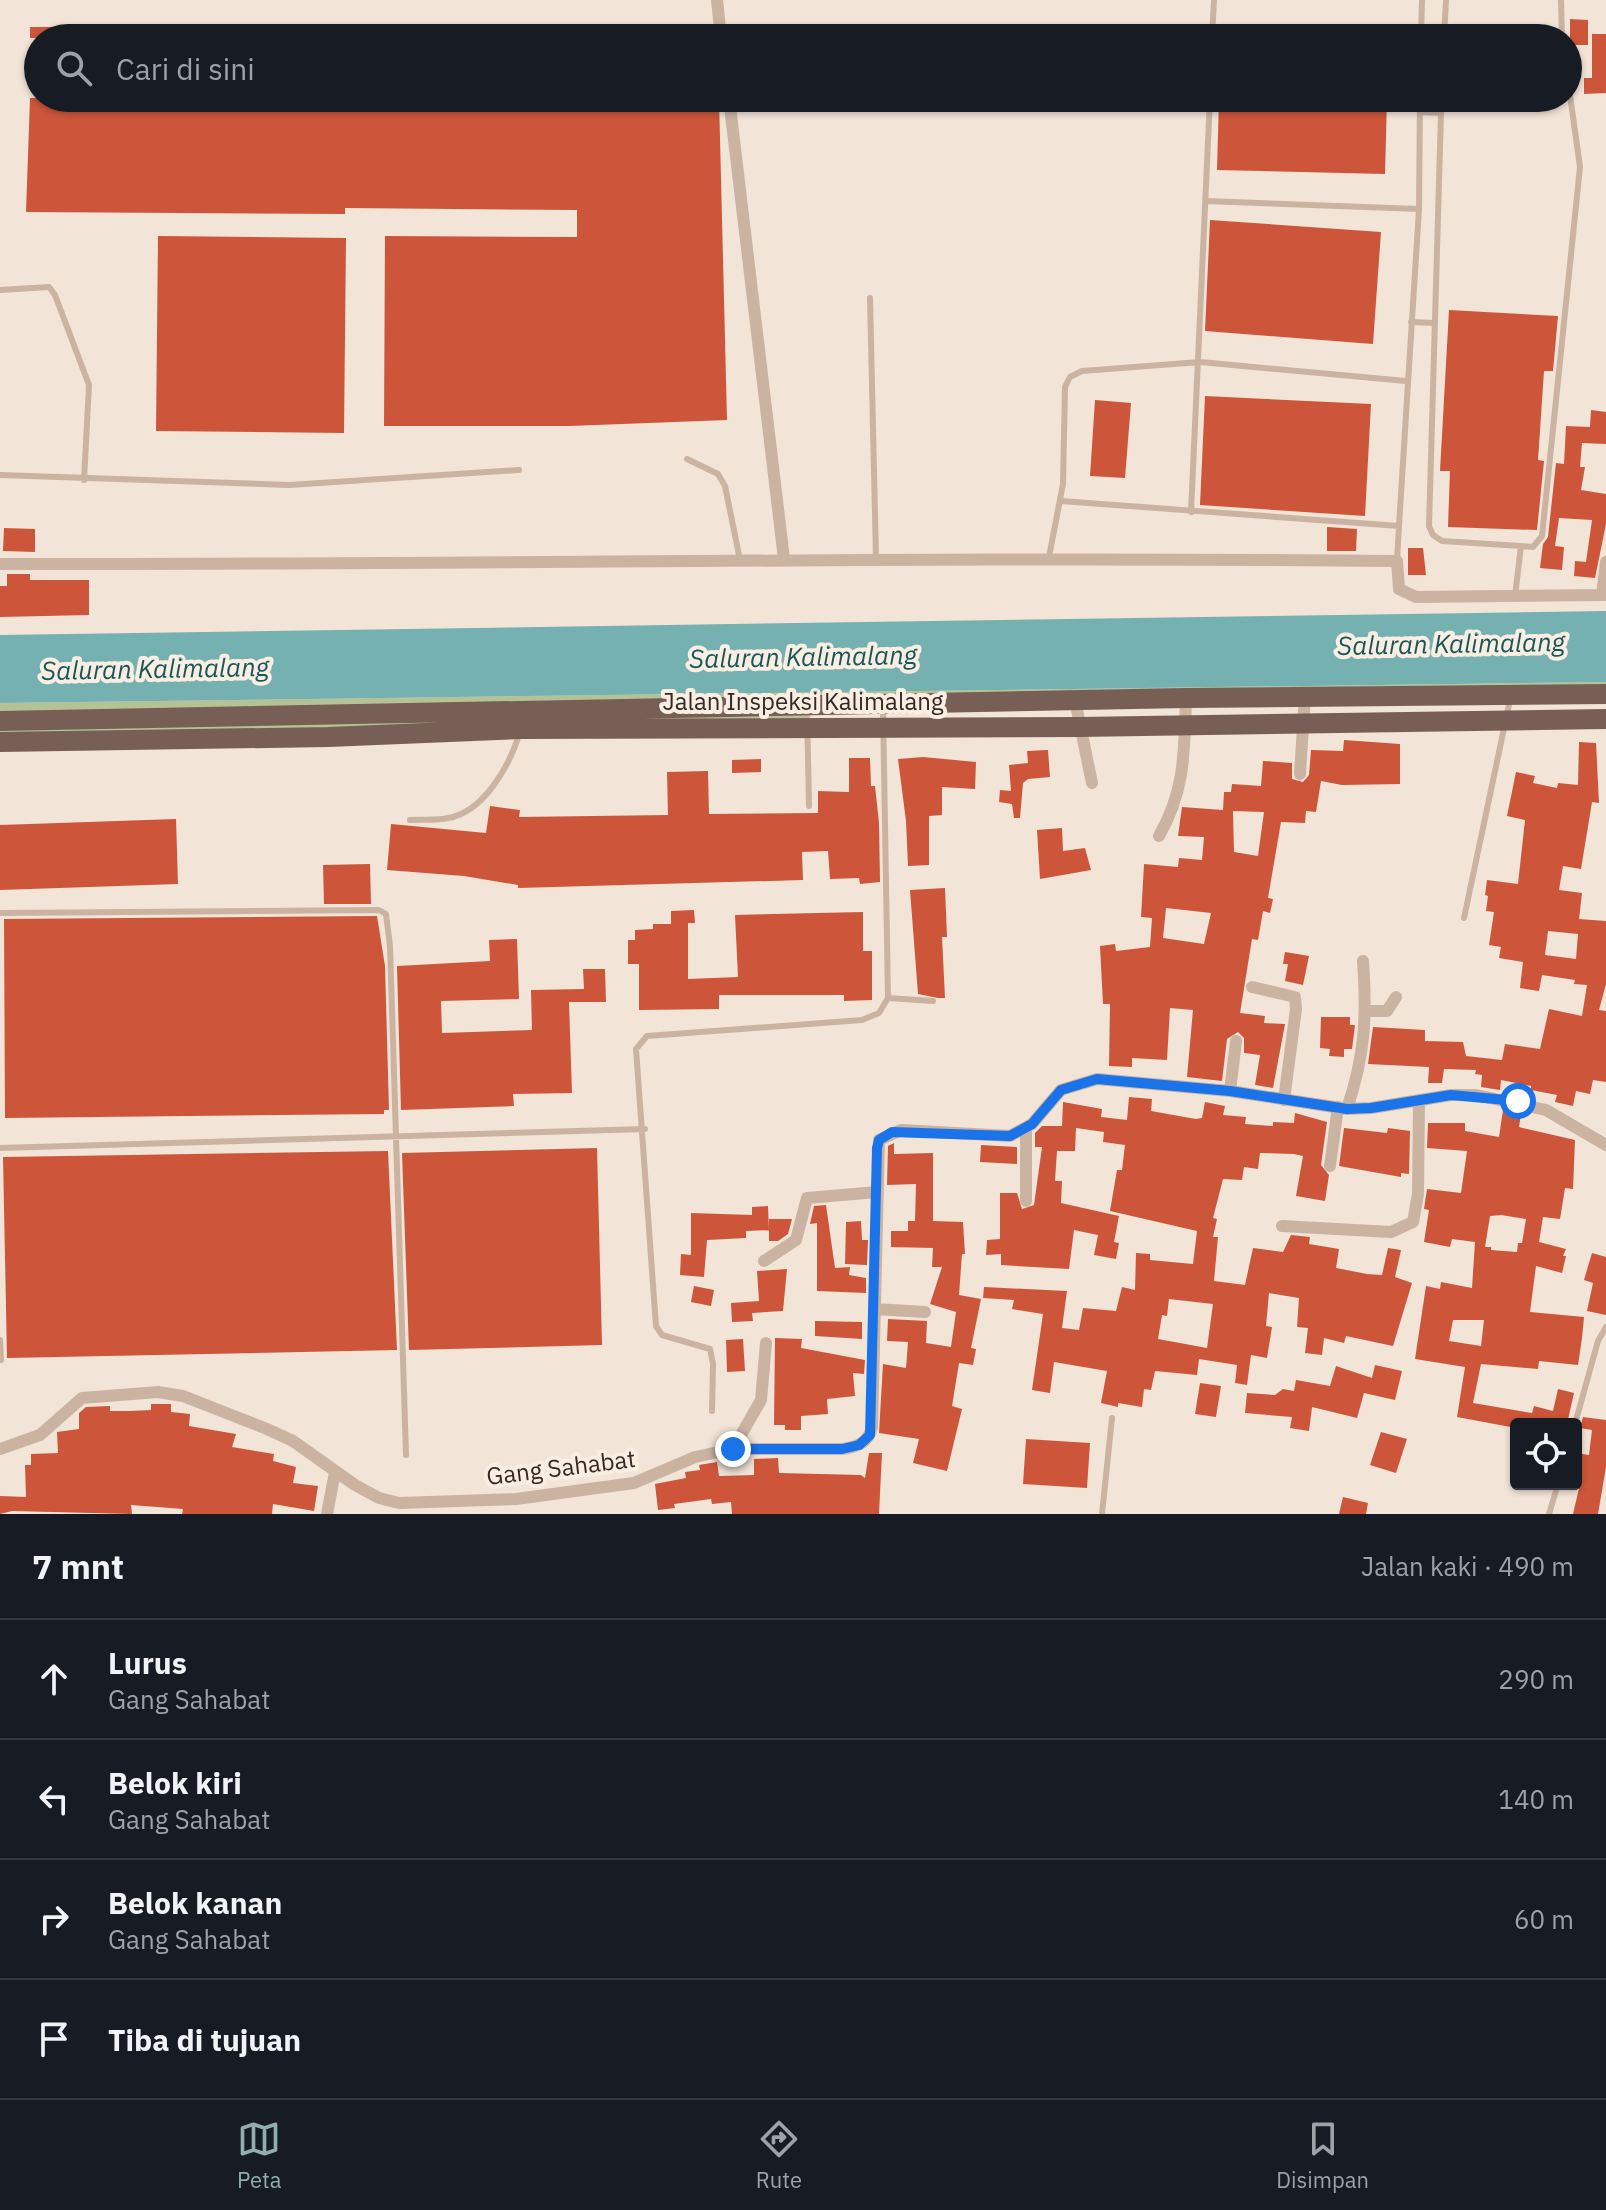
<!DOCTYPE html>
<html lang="id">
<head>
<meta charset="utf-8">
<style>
	:root { --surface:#171b24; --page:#20242c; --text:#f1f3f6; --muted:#9ea1a6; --line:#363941; --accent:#90adaf }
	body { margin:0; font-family:"IBM Plex Sans",sans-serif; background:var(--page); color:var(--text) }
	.controls { position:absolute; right:24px; bottom:24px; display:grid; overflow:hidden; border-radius:8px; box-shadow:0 2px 6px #0004 }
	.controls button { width:72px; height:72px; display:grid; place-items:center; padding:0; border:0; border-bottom:2px solid var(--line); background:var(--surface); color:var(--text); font:40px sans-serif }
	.stop { position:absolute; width:24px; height:24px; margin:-18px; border:6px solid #1a73e8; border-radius:50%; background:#fff }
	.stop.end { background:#1a73e8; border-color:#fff; box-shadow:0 2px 8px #0008 }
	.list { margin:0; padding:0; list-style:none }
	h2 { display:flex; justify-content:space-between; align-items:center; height:104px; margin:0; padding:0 32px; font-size:34px }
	h2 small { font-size:26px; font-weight:400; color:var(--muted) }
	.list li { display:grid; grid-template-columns:52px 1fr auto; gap:24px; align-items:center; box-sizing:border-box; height:120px; padding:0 32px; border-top:2px solid var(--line) }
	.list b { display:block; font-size:30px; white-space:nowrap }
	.list p { margin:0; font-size:26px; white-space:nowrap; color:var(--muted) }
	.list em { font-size:26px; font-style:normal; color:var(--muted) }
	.icon { flex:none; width:44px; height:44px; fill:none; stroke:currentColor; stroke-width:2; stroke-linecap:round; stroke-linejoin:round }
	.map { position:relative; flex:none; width:1606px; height:1514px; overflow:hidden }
	.search { position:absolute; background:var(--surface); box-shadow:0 2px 6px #0004; left:24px; right:24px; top:24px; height:88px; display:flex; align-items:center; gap:20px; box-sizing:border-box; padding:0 28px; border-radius:44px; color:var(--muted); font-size:30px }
	.sheet { height:584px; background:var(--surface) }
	nav { display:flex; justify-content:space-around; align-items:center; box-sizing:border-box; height:112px; border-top:2px solid var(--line); background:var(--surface); font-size:22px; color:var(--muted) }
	nav a { display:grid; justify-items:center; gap:4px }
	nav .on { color:var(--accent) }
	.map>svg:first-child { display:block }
	.green { fill:#b5c296 }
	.water { fill:#74b1b0 }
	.building { fill:#cd563a; fill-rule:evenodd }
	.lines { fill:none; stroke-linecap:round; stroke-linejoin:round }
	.lane { stroke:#cbb3a2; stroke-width:6 }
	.street { stroke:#cbb3a2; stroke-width:12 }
	.primary { stroke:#785f55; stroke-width:20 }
	.route { stroke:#1a73e8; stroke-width:10 }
	.labels { text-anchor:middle; stroke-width:8; stroke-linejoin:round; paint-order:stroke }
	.street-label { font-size:24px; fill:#352925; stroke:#faeee3 }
	.water-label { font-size:26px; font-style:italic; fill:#195859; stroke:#faeee3 }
</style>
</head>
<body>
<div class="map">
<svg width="1606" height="1514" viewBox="0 0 1606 1514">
	<rect width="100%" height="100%" fill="#f2e4d7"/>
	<!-- green -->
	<path class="green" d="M1606,682V694L807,705L809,726L0,742V703Z"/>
	<!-- water -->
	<path class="water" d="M1606,611V682L0,703V635Z"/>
	<!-- building -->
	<path class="building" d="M1570,19L1588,20V45H1570Z
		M345,26V38H30V27Z
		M1592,34H1606V93L1584,94V78H1592Z
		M30,98H719L727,420L569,426H384L385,236L577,237V210L345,208V214L26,212Z
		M1219,98H1387L1385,174L1217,170Z
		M1210,220L1381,232L1373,344L1205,331Z
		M158,236L346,238L344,433L156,431Z
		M1449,310L1558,316L1553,371H1544L1538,460L1544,461L1537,530L1448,527L1450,471H1440Z
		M1205,396L1371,404L1365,516L1200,505Z
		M1095,400L1131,403L1125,478L1090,476Z
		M1591,410L1606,412V444L1582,443L1580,467H1585L1581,490L1606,494V524L1595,578L1574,576L1575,561L1586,562L1592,520L1559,518L1555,546L1564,547L1562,570L1540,568L1543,544L1548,537L1556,463L1564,464L1566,426L1590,427Z
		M1327,527L1357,529L1356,551H1327Z
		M4,528L35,529V552L3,551Z
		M1408,548H1423L1426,575H1408Z
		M7,574H30V580H89V615L0,617V586H7Z
		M1344,740L1400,744V784L1342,785L1321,781L1316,812L1306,811L1305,823L1281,822L1268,898L1273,899L1270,913L1263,911L1258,940L1252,939L1240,1013L1265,1016L1264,1023L1285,1024L1273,1088L1255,1085L1260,1055L1244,1053V1038L1238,1032L1227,1039L1222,1081L1187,1077L1193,1010L1170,1008L1167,1060L1132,1058V1067L1109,1066L1110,1004H1103L1100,946L1115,944L1116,951L1150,947L1152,918L1141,917L1144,864L1178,867L1179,858L1202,860L1204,837L1178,836L1182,807L1223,810L1224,792H1231L1232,784L1261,786L1263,761L1292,763V779L1303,782L1309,775L1311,750L1343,751ZM1233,811L1264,812L1258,856L1234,852ZM1166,908L1211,913L1204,944L1163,938Z
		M1579,742L1596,743L1599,803L1592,802L1581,869L1563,866L1559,890L1582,893L1579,919L1606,921V984L1599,1010L1606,1011V1082L1593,1080L1590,1094L1576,1091L1573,1106L1555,1102L1557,1095L1531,1090V1086L1501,1080L1500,1090L1481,1087L1482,1075L1475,1074L1476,1070L1444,1069L1442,1083H1428L1429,1067L1368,1064L1373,1027L1425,1030V1041L1463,1042L1466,1056L1502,1060L1505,1044L1540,1049L1549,1009L1582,1016L1587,985L1574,984L1575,980L1542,975L1539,991L1520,988L1523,962L1499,958L1501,947L1489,945L1494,912L1486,911L1488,896L1485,895L1487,880L1518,884L1525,820L1507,816L1516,772L1535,776L1533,783L1557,788L1558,783L1578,785ZM1548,931L1578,934L1576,959L1545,955Z
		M1048,750L1050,777L1028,779L1023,783L1020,818H1014L1012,804L999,802L1000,790L1011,791L1009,765L1028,763L1027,751Z
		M923,757L976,762L975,789L942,787V815L929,816V865L908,866L906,821L898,759Z
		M849,758H870L871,786H875L879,823L880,882L860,884L859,878L830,879L828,851L802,852L803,880L518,888V885L464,876L387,870L391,824L486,833L490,806L520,810L519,817L668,815L667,772L708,771L709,814L818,813V791L849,792Z
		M761,759V772L732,773V760Z
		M176,819L178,884L0,890V825Z
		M1062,828L1063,851L1085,848L1091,870L1040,879L1037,830Z
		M370,864L371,904H324L323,865Z
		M945,888L947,937H942L945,998H938L918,994L910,890Z
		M694,910L695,923H688V979L738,977L735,915L863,912V951H872V1000L844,1001V995H719V1009L639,1010V964H628V940H635V930L653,929V924H671V911Z
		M377,916L385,966L389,1110H384V1114L5,1118L4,919Z
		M517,939L519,999L441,1001L442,1033L532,1030L531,990L584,989L583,969H605L606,1002H569L572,1093L513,1094L514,1106L401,1110L397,966L490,961L489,940Z
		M1285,952L1309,956L1303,985L1285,981L1288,964H1283Z
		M1321,1017H1350V1025H1355L1352,1049H1344V1057L1329,1056L1330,1049L1320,1048Z
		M1129,1097L1152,1099L1151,1111L1196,1119L1202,1118L1205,1102L1225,1106L1223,1115L1246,1117L1245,1124L1273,1126V1122L1294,1123L1295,1113L1327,1122L1321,1165L1329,1175L1325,1201L1296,1196L1303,1156L1294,1154L1260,1153L1258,1169L1244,1167L1242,1180L1223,1179L1213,1218L1217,1219L1213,1237H1218L1214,1281L1245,1285L1253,1248L1283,1252L1291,1235L1310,1237L1309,1244L1339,1249L1336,1268L1367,1274L1382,1275L1388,1248L1401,1250L1395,1277L1412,1283L1393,1346L1346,1336L1344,1343L1324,1338L1322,1355L1305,1353L1308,1328L1297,1327L1299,1298L1269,1293L1266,1326L1272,1327L1267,1358L1251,1355L1247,1385L1235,1383L1237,1365L1199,1359L1197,1375L1155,1371L1151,1390L1144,1389L1142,1407L1118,1403V1407L1101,1403L1107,1371L1054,1362L1050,1393L1032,1390L1043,1314L1012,1309L1014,1300L983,1298L984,1287L1067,1291L1062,1328L1079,1330L1083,1308L1116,1311L1122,1287L1135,1290L1136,1253L1150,1254V1260L1193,1264L1197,1231L1110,1211L1117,1170H1122L1125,1145L1103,1142L1104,1132L1076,1128L1075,1151H1057L1055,1181H1062L1061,1203L1119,1216L1114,1242L1119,1243L1116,1259L1094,1255L1098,1235L1074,1230L1069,1269L1001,1265V1254L986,1255L987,1240L1000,1239V1193H1017L1022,1209L1034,1205L1042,1147H1035V1133L1042,1126H1062L1063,1102L1102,1109L1101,1117L1127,1120ZM1169,1299L1213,1304L1207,1348L1158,1339L1162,1315L1167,1316Z
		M1503,1110L1521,1114L1519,1127L1575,1140L1573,1189L1565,1188L1560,1219L1543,1217L1539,1242L1566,1249L1563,1256H1566L1562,1273L1536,1266L1530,1312L1584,1317L1582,1338L1578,1365L1539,1361L1538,1369L1481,1364L1473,1403L1532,1413L1534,1406L1553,1411L1558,1389L1574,1393L1567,1424H1516V1428L1457,1417L1465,1367L1415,1359L1426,1286L1440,1289L1441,1282L1472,1288L1475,1242L1452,1239L1450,1247L1424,1242L1429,1210L1424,1209L1427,1189L1461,1193L1467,1151L1427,1148L1428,1123H1465V1131L1499,1137ZM1501,1215L1526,1219L1522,1243H1518L1517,1252L1491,1250V1247H1485L1490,1216ZM1453,1320H1484L1481,1346L1449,1341Z
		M1344,1128L1387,1133L1388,1128L1410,1131L1409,1174L1401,1173V1177L1339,1166Z
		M894,1143V1154L933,1153V1221L963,1222L965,1254H962L959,1295L981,1299L971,1348L976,1349L973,1365L959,1363L952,1406L962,1409L947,1471L913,1463L919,1439L879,1433L883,1364L906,1368L908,1342L887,1341L888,1319L927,1321L926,1343L951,1347L956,1312L930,1304L942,1267H932L933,1248L891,1247V1231H908V1221H915L916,1184L887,1185L888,1146Z
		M981,1145L1017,1147V1164L980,1162Z
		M597,1148L602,1345L409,1350L402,1153Z
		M388,1151L397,1350L7,1358L3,1157Z
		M826,1205L835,1268L850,1267L849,1275L866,1278V1293L817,1291V1223L810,1224L814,1206Z
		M768,1206L769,1230L746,1231V1238L707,1240L704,1277L680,1275L681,1254L691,1255V1213L752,1215V1207Z
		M769,1219H792L788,1234L778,1241H769Z
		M861,1221L862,1240H868L867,1265L845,1264L846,1222Z
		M1592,1253L1606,1257V1315L1587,1311L1593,1283L1584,1280Z
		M787,1269L783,1311L752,1313L753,1321L732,1322L731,1303L759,1301L757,1271Z
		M694,1286L714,1290L711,1306L691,1302Z
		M815,1321L862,1322V1339L815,1336Z
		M775,1338L802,1339L801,1348L865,1360L864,1374L853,1373L855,1396L827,1399L828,1414L801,1416V1430H785V1425H774Z
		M743,1339L745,1371L727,1372L726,1340Z
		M1375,1365L1402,1371L1395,1400L1364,1393L1357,1418L1312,1407L1309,1431L1290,1428L1292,1417L1245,1413L1247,1393L1275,1395L1283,1389L1294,1391L1296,1380L1330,1386L1336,1366L1372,1378Z
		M1200,1383L1221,1386L1216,1417L1195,1414Z
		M151,1404H171V1412L190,1414L189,1426L236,1434L232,1447L274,1454L273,1461L296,1467L293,1483L318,1486L314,1511L273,1504L272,1514H182L183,1509L131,1505L132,1514L12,1511L0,1514V1496L26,1497L25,1465H31V1454L58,1453L57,1432L79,1429V1413L86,1407L110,1406V1411H130L151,1410Z
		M1583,1417L1606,1420V1467L1598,1514H1573L1580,1484H1576V1453L1589,1455L1592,1430L1580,1428Z
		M1381,1432L1407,1439L1396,1473L1370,1465Z
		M1026,1439L1090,1443L1087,1488L1023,1484Z
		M869,1453H882L879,1514H732L731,1502L712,1504L711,1499L674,1504L675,1508L658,1510L655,1484L686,1478L685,1472L700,1470L699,1465L717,1462L719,1476L754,1475V1459L778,1458L779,1473L861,1475L865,1478Z
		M1343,1497L1368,1503L1366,1514H1339Z"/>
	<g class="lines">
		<!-- lane -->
		<path class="lane" d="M1561,0L1562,38
			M1212,31L1347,34
			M1212,38L1214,0
			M1421,38L1422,0
			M1444,38L1446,0
			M1420,112L1441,113L1429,526L1433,535L1442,541L1521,546L1515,596
			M1441,113L1442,98
			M1206,201L1419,209
			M0,290L49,287L55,295L89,385L84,480
			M870,298L876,558
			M1411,322L1434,323
			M687,459L718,474L725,486L740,560
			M0,475L289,485L519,470
			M1061,501L1399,526L1419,209L1420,98
			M1191,512L1210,98
			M1521,546L1533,547L1542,536L1580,167L1568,81
			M1049,557L1063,484L1065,387L1070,377L1082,371L1200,362L1406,381
			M1397,561L1399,526
			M807,709L809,806
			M410,820C422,819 436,821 448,818C484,812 509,766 519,735
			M0,913L379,910L386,914L390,946L406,1455
			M1464,918L1510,700
			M888,998L933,1001
			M0,1148L645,1129
			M0,1340L1,1360
			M712,1411L713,1364L710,1349L662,1335L656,1326L636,1049L647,1036L862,1020L879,1013L888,998L883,709
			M1575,1424L1598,1341L1606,1327
			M1102,1514L1112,1418
			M1549,1514L1558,1484"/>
		<!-- street -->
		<path class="street" d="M717,0L721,38
			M729,98L784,559
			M0,564C466,565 931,556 1397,561L1399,589L1416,597L1606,595
			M1602,595L1606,562
			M1075,700L1092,783
			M1300,774L1305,696
			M1159,836C1186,789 1184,750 1186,698
			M1252,987L1295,997L1296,1009L1284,1100
			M1366,1011H1387L1396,997
			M1230,1091L1236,1041
			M1347,1109C1365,1055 1367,1017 1363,961
			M1026,1129V1201
			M1330,1166L1338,1107
			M1282,1226L1391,1232L1413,1222L1418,1194L1419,1100
			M764,1261L796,1240L807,1198L877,1192
			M875,1309L925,1312
			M0,1449L40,1435L82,1398L158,1392L183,1396L267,1429L293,1441L355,1485L379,1498L399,1503L516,1499L634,1483L695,1457L733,1449H842C858,1447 868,1443 872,1427L879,1140L901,1130L1010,1136L1032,1124L1061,1090L1097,1079L1230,1091L1347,1109L1371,1108L1451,1095H1476L1546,1110L1606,1145
			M733,1449L761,1400L766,1343
			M327,1514L335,1472"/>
		<!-- primary -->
		<path class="primary" d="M0,721L1186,698L1606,694
			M0,742L328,737L521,729L1079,727L1606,719"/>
	</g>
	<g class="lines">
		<!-- route -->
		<path class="route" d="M733,1449H842L859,1445L870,1435L877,1148L879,1140L892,1132L1010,1136L1032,1124L1061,1090L1097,1079L1230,1091L1347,1109L1371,1108L1451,1095L1518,1101"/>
	</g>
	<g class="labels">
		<!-- street labels -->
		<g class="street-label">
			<text x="803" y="710">Jalan Inspeksi Kalimalang</text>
			<text transform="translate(561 1468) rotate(-7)" y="8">Gang Sahabat</text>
		</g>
		<!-- water labels -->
		<g class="water-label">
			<text transform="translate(1451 644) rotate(-1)" y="9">Saluran Kalimalang</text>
			<text transform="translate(803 657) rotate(-1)" y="9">Saluran Kalimalang</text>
			<text transform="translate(155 669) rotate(-1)" y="9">Saluran Kalimalang</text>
		</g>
	</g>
</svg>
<div class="controls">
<button><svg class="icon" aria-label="locate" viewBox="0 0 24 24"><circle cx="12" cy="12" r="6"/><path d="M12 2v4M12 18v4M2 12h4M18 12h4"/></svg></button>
</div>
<div class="stop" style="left:1518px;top:1101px"></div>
<div class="stop end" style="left:733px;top:1449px"></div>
<div class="search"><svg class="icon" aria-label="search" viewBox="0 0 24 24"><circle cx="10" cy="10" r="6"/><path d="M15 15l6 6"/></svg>Cari di sini</div>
</div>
<section class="sheet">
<h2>7 mnt<small>Jalan kaki · 490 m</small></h2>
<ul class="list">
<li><svg class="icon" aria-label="ahead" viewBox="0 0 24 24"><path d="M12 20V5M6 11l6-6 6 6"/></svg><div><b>Lurus</b><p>Gang Sahabat</p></div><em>290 m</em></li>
<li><svg class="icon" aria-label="left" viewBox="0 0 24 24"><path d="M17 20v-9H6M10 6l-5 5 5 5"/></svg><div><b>Belok kiri</b><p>Gang Sahabat</p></div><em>140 m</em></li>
<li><svg class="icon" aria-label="right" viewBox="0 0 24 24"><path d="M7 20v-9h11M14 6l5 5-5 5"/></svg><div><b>Belok kanan</b><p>Gang Sahabat</p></div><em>60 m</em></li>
<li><svg class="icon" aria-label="arrive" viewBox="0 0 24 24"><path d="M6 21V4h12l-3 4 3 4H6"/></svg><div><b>Tiba di tujuan</b></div></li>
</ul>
</section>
<nav>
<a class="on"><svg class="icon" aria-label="map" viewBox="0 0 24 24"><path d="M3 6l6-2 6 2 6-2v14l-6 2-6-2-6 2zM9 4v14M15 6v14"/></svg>Peta</a>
<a><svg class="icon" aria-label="directions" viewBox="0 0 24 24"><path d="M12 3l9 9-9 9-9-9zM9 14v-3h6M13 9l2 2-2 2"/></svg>Rute</a>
<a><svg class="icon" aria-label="saved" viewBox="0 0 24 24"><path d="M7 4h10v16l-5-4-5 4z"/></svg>Disimpan</a>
</nav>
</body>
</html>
